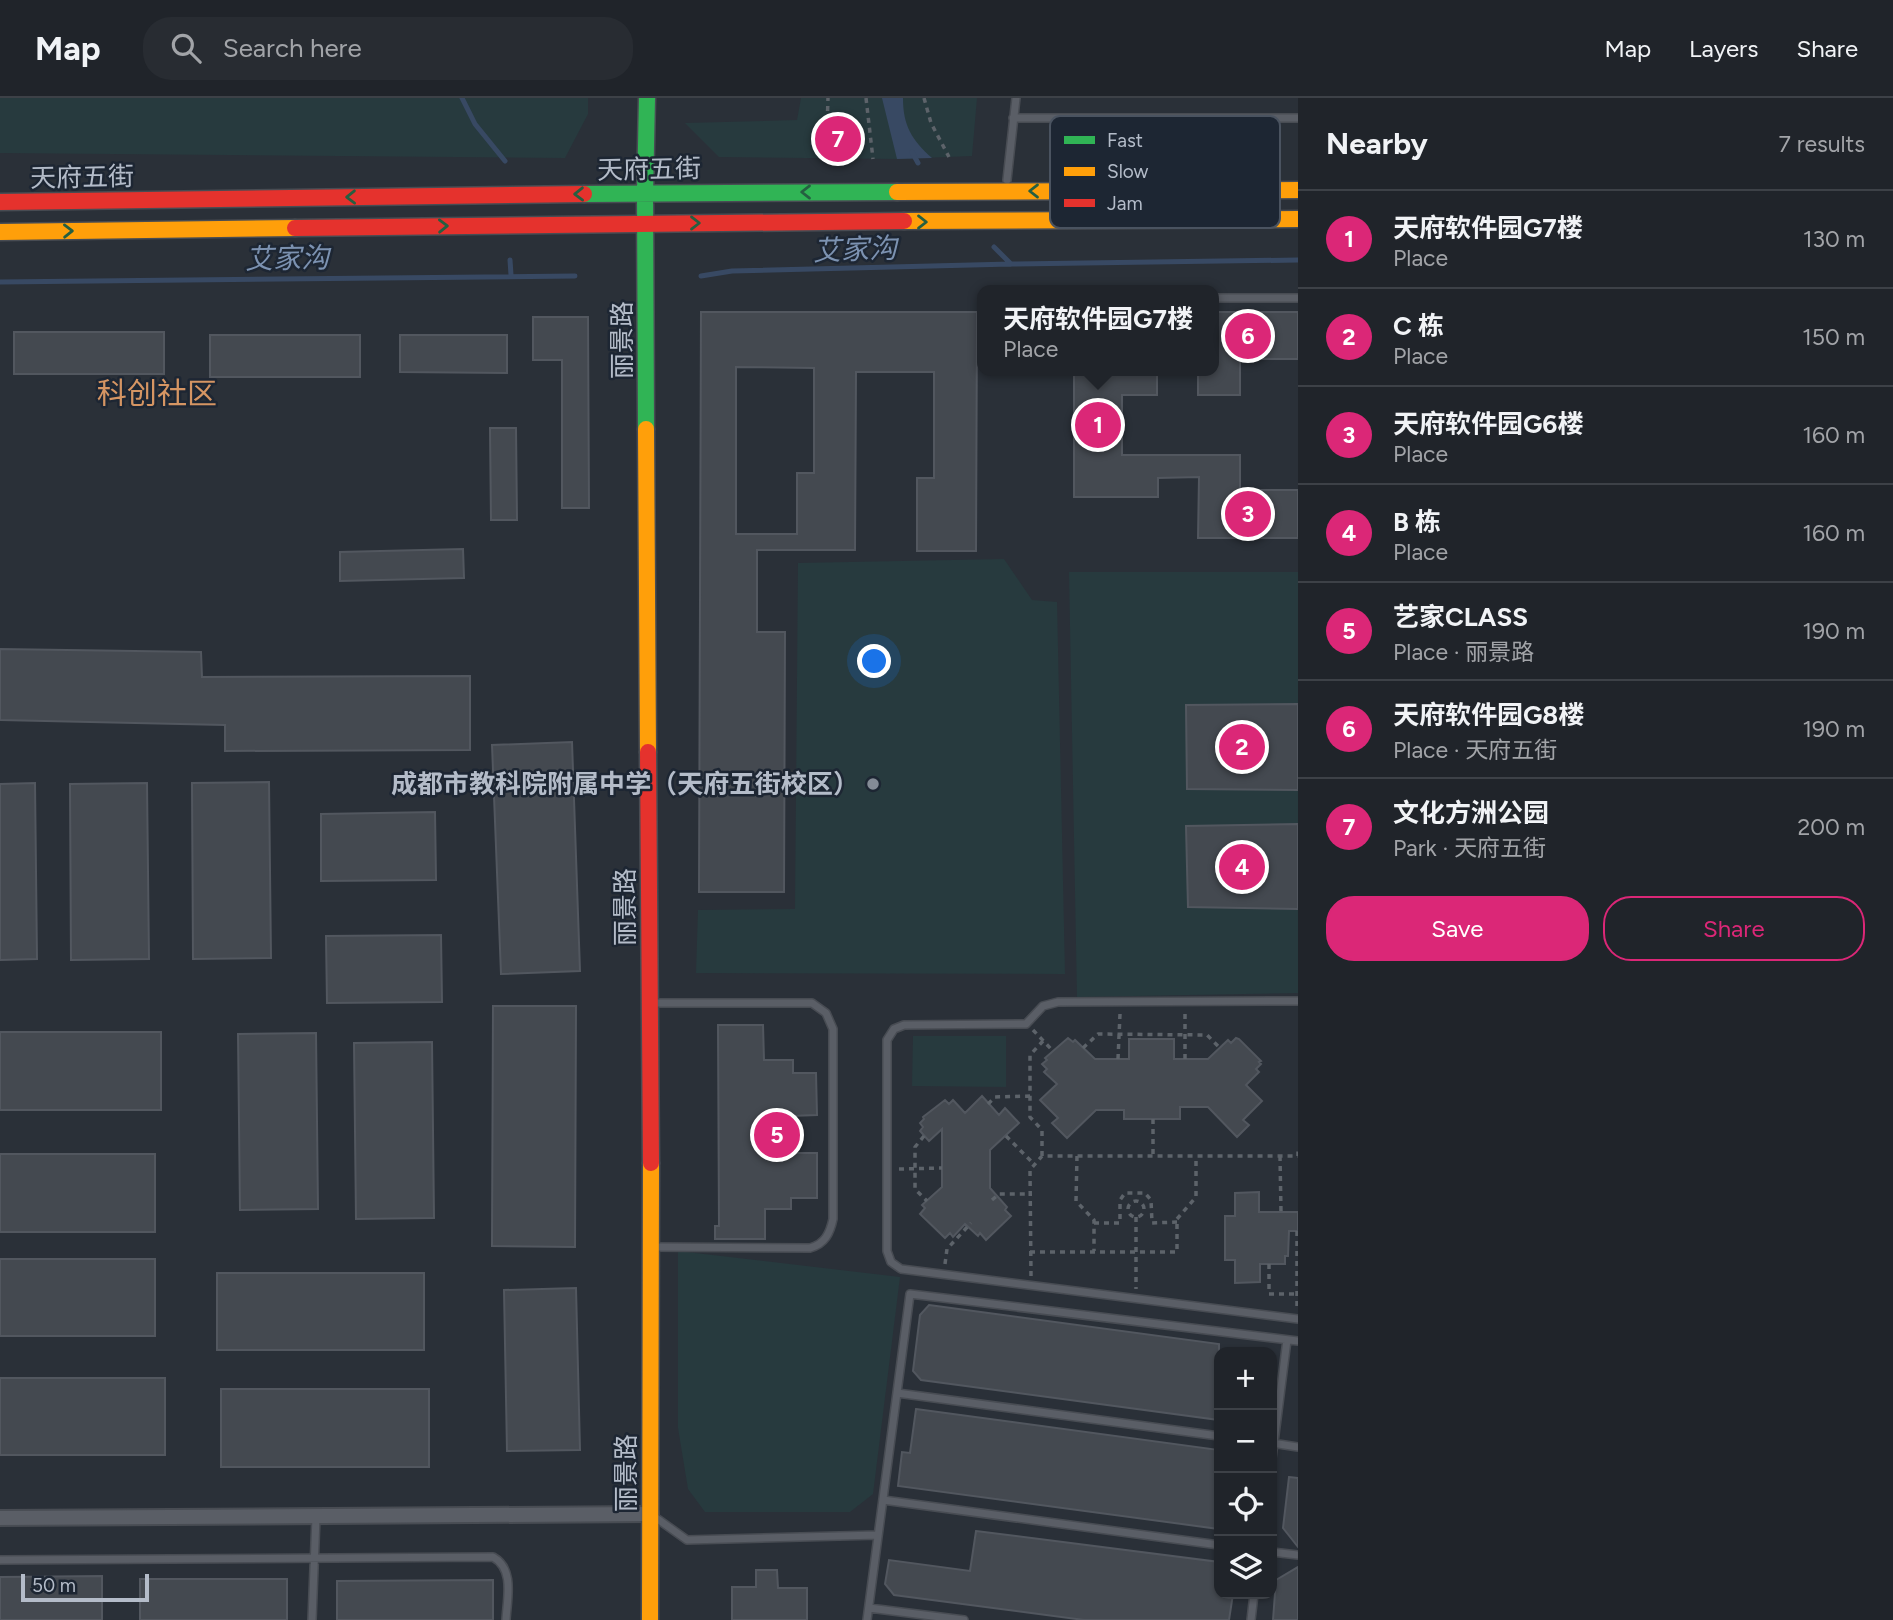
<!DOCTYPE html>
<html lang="en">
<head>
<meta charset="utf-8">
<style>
	:root { --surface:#20242a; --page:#282c32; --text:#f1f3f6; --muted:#a2a4a8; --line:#3d4147; --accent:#db2777 }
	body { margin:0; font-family:Figtree,"Noto Sans SC",sans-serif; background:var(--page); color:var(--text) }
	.controls { position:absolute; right:21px; bottom:21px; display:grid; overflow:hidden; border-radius:14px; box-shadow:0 2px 5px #0004 }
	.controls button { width:63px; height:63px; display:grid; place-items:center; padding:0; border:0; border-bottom:2px solid var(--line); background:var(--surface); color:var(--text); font:35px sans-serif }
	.scale { position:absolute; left:21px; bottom:18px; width:128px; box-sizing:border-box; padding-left:7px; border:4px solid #b4bcc9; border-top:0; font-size:19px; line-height:24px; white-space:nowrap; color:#b4bcc9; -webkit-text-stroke:5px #1d2633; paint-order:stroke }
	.you { position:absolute; left:875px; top:564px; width:24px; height:24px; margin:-18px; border:5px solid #fff; border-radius:50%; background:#1a73e8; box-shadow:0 0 0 10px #1a73e833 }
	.badge { display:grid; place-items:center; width:46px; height:46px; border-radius:50%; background:var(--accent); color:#fff; font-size:23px; font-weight:700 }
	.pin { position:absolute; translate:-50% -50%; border:4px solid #fff; box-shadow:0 2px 7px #0006 }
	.popup { position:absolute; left:977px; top:187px; width:242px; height:91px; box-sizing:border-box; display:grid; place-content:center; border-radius:14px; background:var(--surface); filter:drop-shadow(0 2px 5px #0005); font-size:23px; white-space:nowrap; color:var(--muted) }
	.popup b { font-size:26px; color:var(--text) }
	.popup::after { content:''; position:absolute; left:50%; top:100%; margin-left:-14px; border:14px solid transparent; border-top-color:var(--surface) }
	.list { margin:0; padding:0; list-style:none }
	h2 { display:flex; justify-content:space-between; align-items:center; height:91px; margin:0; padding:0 28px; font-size:30px }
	h2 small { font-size:23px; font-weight:400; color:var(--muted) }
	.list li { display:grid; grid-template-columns:46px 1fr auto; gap:21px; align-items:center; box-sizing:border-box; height:98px; padding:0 28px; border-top:2px solid var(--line) }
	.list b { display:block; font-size:26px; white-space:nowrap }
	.list p { margin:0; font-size:23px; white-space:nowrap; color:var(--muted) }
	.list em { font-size:23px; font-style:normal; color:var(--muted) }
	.actions { display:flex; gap:14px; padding:21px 28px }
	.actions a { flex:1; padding:16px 0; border:2px solid var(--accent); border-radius:28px; text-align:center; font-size:24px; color:var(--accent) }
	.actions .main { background:var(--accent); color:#fff }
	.icon { flex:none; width:38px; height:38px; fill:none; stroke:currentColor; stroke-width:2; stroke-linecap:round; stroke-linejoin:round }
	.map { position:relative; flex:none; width:1298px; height:1522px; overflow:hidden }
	header { display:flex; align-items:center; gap:42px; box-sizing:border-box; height:98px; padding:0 35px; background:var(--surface); border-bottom:2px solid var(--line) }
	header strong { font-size:33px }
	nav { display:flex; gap:38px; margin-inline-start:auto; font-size:24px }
	.search { width:490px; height:63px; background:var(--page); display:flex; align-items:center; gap:18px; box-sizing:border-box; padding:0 24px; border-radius:28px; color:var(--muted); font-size:26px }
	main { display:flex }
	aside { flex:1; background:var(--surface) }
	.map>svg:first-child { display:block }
	.green { fill:#273a3e }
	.water { fill:#384963 }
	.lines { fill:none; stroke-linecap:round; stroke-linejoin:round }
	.stream { stroke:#384963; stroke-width:5 }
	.building { fill:#444950; stroke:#52575f; stroke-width:2; fill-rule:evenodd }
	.lane-casing { stroke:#484c53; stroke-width:10 }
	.street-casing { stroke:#484c53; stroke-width:18 }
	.fast-casing { stroke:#484c53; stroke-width:19 }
	.slow-casing { stroke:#484c53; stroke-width:19 }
	.jam-casing { stroke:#484c53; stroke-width:19 }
	.path { stroke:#5d636a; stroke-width:3.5; stroke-dasharray:5 5; stroke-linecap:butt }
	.lane { stroke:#5a5e66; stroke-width:7 }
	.street { stroke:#5a5e66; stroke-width:14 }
	.fast { stroke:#30b455; stroke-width:16 }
	.slow { stroke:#ff9f0a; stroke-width:16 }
	.jam { stroke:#e5322d; stroke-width:16 }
	.oneway { stroke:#255f41 }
	.poi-dot { fill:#848b96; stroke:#1d2633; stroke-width:2.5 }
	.labels { text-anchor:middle; stroke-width:5; stroke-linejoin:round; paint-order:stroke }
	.street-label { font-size:26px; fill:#b4bcc9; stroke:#1d2633 }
	.poi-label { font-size:26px; font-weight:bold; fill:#b4bcc9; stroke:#1d2633; text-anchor:end }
	.water-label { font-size:28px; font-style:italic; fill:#7c92b1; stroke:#1d2633 }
	.quarter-label { font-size:30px; fill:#d59563; stroke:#1d2633 }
	.key { fill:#1d2633; stroke:#4a5360; stroke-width:2 }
	.key-label { font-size:19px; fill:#b4bcc9 }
</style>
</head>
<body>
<header>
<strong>Map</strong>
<div class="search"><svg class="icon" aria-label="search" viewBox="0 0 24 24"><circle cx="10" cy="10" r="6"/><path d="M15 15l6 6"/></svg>Search here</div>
<nav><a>Map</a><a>Layers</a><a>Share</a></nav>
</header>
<main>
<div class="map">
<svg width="1298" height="1522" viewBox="0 0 1298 1522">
	<rect width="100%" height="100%" fill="#2a3038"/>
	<!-- green -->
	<path class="green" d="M0,0H588V16L565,60L0,55Z
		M801,0H977L972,58L897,61L719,59L685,25L797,22Z
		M1004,461L1032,502L1057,504L1065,876L696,875L698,812L795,811L798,465Z
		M1069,474H1298V895L1077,899Z
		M913,938H1006V989L912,988Z
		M678,1153L900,1179L873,1396L850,1414H705L688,1391L678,1330Z"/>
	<!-- water -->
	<path class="water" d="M882,0H903C903,28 912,42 932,60L897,61Z"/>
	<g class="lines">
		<!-- stream -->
		<path class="stream" d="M462,0L475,26L505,63
			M912,54L918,65
			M994,149L1011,166
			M510,162L511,177
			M701,178L732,173L1011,166L1298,162
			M0,184L575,178"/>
	</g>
	<!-- building -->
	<path class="building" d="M701,214H977L976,453H917V380H934V274H856L855,452H757V534H785L784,794H699ZM736,269L814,270V375H797V436H736Z
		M1214,214H1298V261H1240V297H1198V273H1214Z
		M533,219H588L589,410H562V262H533Z
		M14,234H164V276H14Z
		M210,237H360V279H210Z
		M400,237H507V275L400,274Z
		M1074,273H1157V297H1122V357H1240V392H1298V440H1198L1199,379L1158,380V399H1074Z
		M490,330H516L517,422H491Z
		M463,451L464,480L340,483V454Z
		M0,551L201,554L202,579L470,578V652L225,653V627L0,622Z
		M1298,606V692L1187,691L1186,607Z
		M572,644L580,873L501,876L492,647Z
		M269,684L271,860L193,861L192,685Z
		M35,685L37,861L0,862V686Z
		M147,685L149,861L71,862L70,686Z
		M435,714L436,782L321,783V716Z
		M1298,726V811L1188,809L1186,728Z
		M441,837L442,904L327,905L326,838Z
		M493,908H576L575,1149L492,1148Z
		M718,927H763L764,962H793V975H816L817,1017L790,1018V1055H817V1100H791V1111H765V1141H715V1128H719Z
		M0,934H161V1012H0Z
		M316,935L318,1111L240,1112L238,936Z
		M1068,940L1073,944L1075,942L1095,961H1129V941H1174V961H1208L1228,942L1231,945L1236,940L1239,941L1261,963L1259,964L1261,966L1256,971L1259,974L1246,987L1262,1003L1243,1022L1249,1027L1237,1039L1208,1009H1180V1021H1124V1012H1096L1067,1040L1052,1025L1058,1020L1040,1002L1057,986L1044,974L1047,971L1042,966L1047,962L1045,960Z
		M432,944L434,1120L356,1121L354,945Z
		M982,998L999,1017L1005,1010L1019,1025L990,1052V1090L1007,1109L1005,1112L1011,1118L986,1142L980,1135L978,1138L965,1126L953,1139L950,1135L945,1140L920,1116L925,1110L922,1107L942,1089V1031L929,1043L920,1033L923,1029L920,1025L924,1021L923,1019L945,1002L949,1006L953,1002L965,1015Z
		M0,1056H155V1134H0Z
		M1259,1094V1114H1298V1133H1289L1288,1158H1285V1166H1260V1184L1235,1185V1162H1225V1118H1235V1095Z
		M0,1161H155V1238H0Z
		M217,1175H424V1252H217Z
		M576,1190L580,1352L507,1353L504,1192Z
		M929,1207L1219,1246V1322L921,1282L913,1273L920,1217Z
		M0,1280H165V1357H0Z
		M221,1291H429V1369H221Z
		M916,1311L1219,1352V1431L898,1388L902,1354L910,1355Z
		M1289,1379L1298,1380V1449L1283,1430Z
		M976,1433L1219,1464V1496H1233L1229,1522H1084L894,1497L885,1486L889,1462L970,1473Z
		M1298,1469V1522H1273L1276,1482Z
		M756,1472H777L778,1490H807V1522H732V1489H756Z
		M102,1478V1522H0V1479Z
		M140,1481H287V1522H140Z
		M493,1482V1522H337V1483Z"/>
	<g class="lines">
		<!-- lane casing -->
		<g class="lane-casing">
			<path id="lane" d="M1013,20H1298
				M1007,82L1016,0
				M1214,200H1298
				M1298,903L1058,904L1043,908L1026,926L904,927L894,931L887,942V1153L891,1164L901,1171L1298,1221
				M652,1149L810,1150C825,1146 830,1135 833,1121V931L826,915L812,905H653
				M897,1295L1219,1338
				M1272,1345L1298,1349
				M1272,1360L1287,1242
				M883,1402L1219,1447
				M652,1417L687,1442L878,1437
				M1272,1454L1298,1457
				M0,1462L493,1459C515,1471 507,1501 506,1522
				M869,1510L964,1522
				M312,1522L316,1419
				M867,1522L910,1196L1298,1243
				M1251,1522L1254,1496"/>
		</g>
		<!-- street casing -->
		<g class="street-casing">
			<path id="street" d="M0,1420L651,1416"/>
		</g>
		<!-- fast casing -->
		<g class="fast-casing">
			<path id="fast" d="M584,96L897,94
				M646,331L645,95L647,0"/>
		</g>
		<!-- slow casing -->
		<g class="slow-casing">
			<path id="slow" d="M897,94L1298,92
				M904,123L1298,121
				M0,134L295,130
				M646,331L648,654
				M650,1522L651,1065"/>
		</g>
		<!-- jam casing -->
		<g class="jam-casing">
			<path id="jam" d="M0,104L584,96
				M295,130L904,123
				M648,654L651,1065"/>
		</g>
		<!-- path -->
		<path class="path" d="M866,0L873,61
			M924,0L931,25L949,59
			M826,63L828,0
			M1033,932L1053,953
			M1083,950L1098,936L1207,937L1220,950
			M1118,961L1120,916
			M1185,961V914
			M988,1006L995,999L1030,998
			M1153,1021V1057
			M924,1038L915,1049V1091L927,1103
			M1006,1038L1034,1066
			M1042,1058V1032L1030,1019V957L1043,943
			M1077,1058L1076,1103L1094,1122V1153
			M1280,1058L1281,1114
			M899,1071L942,1070
			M992,1102L999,1096H1030
			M1128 1111a8 8 0 1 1 16 0a8 8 0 1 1-16 0Z
			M1136,1119V1191
			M1094,1125H1120V1102L1125,1095H1145L1151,1102L1152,1125L1177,1124
			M1297,1133V1211
			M1030,1154H1177V1121L1196,1099V1058
			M945,1166L947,1151L971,1125
			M1269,1166V1196H1297
			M1031,1178L1030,1072L1042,1058H1298V1053"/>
		<!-- lane -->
		<use href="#lane" class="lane"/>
		<!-- street -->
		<use href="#street" class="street"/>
		<!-- fast -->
		<use href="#fast" class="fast"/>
		<!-- slow -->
		<use href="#slow" class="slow"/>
		<!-- jam -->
		<use href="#jam" class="jam"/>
	</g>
	<!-- one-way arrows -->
	<defs><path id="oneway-chevron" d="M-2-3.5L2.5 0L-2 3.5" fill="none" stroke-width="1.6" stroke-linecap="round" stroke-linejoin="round" transform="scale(1.75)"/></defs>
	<g class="oneway">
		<use href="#oneway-chevron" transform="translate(1034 93) rotate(180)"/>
		<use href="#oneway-chevron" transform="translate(806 94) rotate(180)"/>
		<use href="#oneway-chevron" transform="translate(579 96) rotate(179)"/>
		<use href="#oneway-chevron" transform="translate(351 99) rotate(179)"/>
		<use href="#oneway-chevron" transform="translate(922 124)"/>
		<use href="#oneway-chevron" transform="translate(695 125)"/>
		<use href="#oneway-chevron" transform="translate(443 128) rotate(-1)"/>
		<use href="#oneway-chevron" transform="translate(68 133) rotate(-1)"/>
	</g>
	<!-- markers -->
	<circle class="poi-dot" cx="873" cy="686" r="7"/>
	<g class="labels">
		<!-- street labels -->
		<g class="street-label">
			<text transform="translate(649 71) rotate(-1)" y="9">天府五街</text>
			<text transform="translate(82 79) rotate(-1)" y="9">天府五街</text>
			<text transform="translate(622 242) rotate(-90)" y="9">丽景路</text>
			<text transform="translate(625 809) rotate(-90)" y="9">丽景路</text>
			<text transform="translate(626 1375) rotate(-90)" y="9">丽景路</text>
		</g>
		<!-- poi labels -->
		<g class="poi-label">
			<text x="859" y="695">成都市教科院附属中学（天府五街校区）</text>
		</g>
		<!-- water labels -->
		<g class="water-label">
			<text transform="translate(855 151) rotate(-2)" y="10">艾家沟</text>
			<text transform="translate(287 160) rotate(-1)" y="10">艾家沟</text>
		</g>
		<!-- quarter labels -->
		<g class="quarter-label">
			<text x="157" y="306">科创社区</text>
		</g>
	</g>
	<!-- legend -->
	<rect x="1050" y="18" width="230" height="112" rx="10" class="key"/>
	<rect x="1064" y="38" width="31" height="8" fill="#30b455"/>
	<rect x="1064" y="69" width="31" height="9" fill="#ff9f0a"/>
	<rect x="1064" y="101" width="31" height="8" fill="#e5322d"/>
	<g class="key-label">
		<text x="1107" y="49">Fast</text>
		<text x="1107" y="80">Slow</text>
		<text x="1107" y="112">Jam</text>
	</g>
</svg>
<div class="controls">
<button>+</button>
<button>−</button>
<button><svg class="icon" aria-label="locate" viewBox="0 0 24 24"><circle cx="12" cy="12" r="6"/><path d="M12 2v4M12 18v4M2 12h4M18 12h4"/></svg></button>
<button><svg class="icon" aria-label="layers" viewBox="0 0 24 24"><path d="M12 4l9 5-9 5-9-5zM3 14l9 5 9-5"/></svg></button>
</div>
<div class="scale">50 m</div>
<div class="you"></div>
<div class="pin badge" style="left:1098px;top:327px">1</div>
<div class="popup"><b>天府软件园G7楼</b>Place</div>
<div class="pin badge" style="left:1242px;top:649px">2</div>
<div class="pin badge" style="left:1248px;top:416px">3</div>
<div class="pin badge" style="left:1242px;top:769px">4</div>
<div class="pin badge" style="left:777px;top:1037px">5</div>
<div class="pin badge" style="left:1248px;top:238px">6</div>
<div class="pin badge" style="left:838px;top:41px">7</div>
</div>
<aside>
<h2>Nearby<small>7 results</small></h2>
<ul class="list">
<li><span class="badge">1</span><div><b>天府软件园G7楼</b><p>Place</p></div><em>130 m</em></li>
<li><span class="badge">2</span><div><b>C 栋</b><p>Place</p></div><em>150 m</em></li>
<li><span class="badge">3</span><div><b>天府软件园G6楼</b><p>Place</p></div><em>160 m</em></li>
<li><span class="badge">4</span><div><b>B 栋</b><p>Place</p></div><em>160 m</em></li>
<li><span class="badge">5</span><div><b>艺家CLASS</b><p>Place · 丽景路</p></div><em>190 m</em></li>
<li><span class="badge">6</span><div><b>天府软件园G8楼</b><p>Place · 天府五街</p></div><em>190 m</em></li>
<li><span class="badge">7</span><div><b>文化方洲公园</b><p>Park · 天府五街</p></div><em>200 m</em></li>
</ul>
<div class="actions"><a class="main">Save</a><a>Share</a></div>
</aside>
</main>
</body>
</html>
